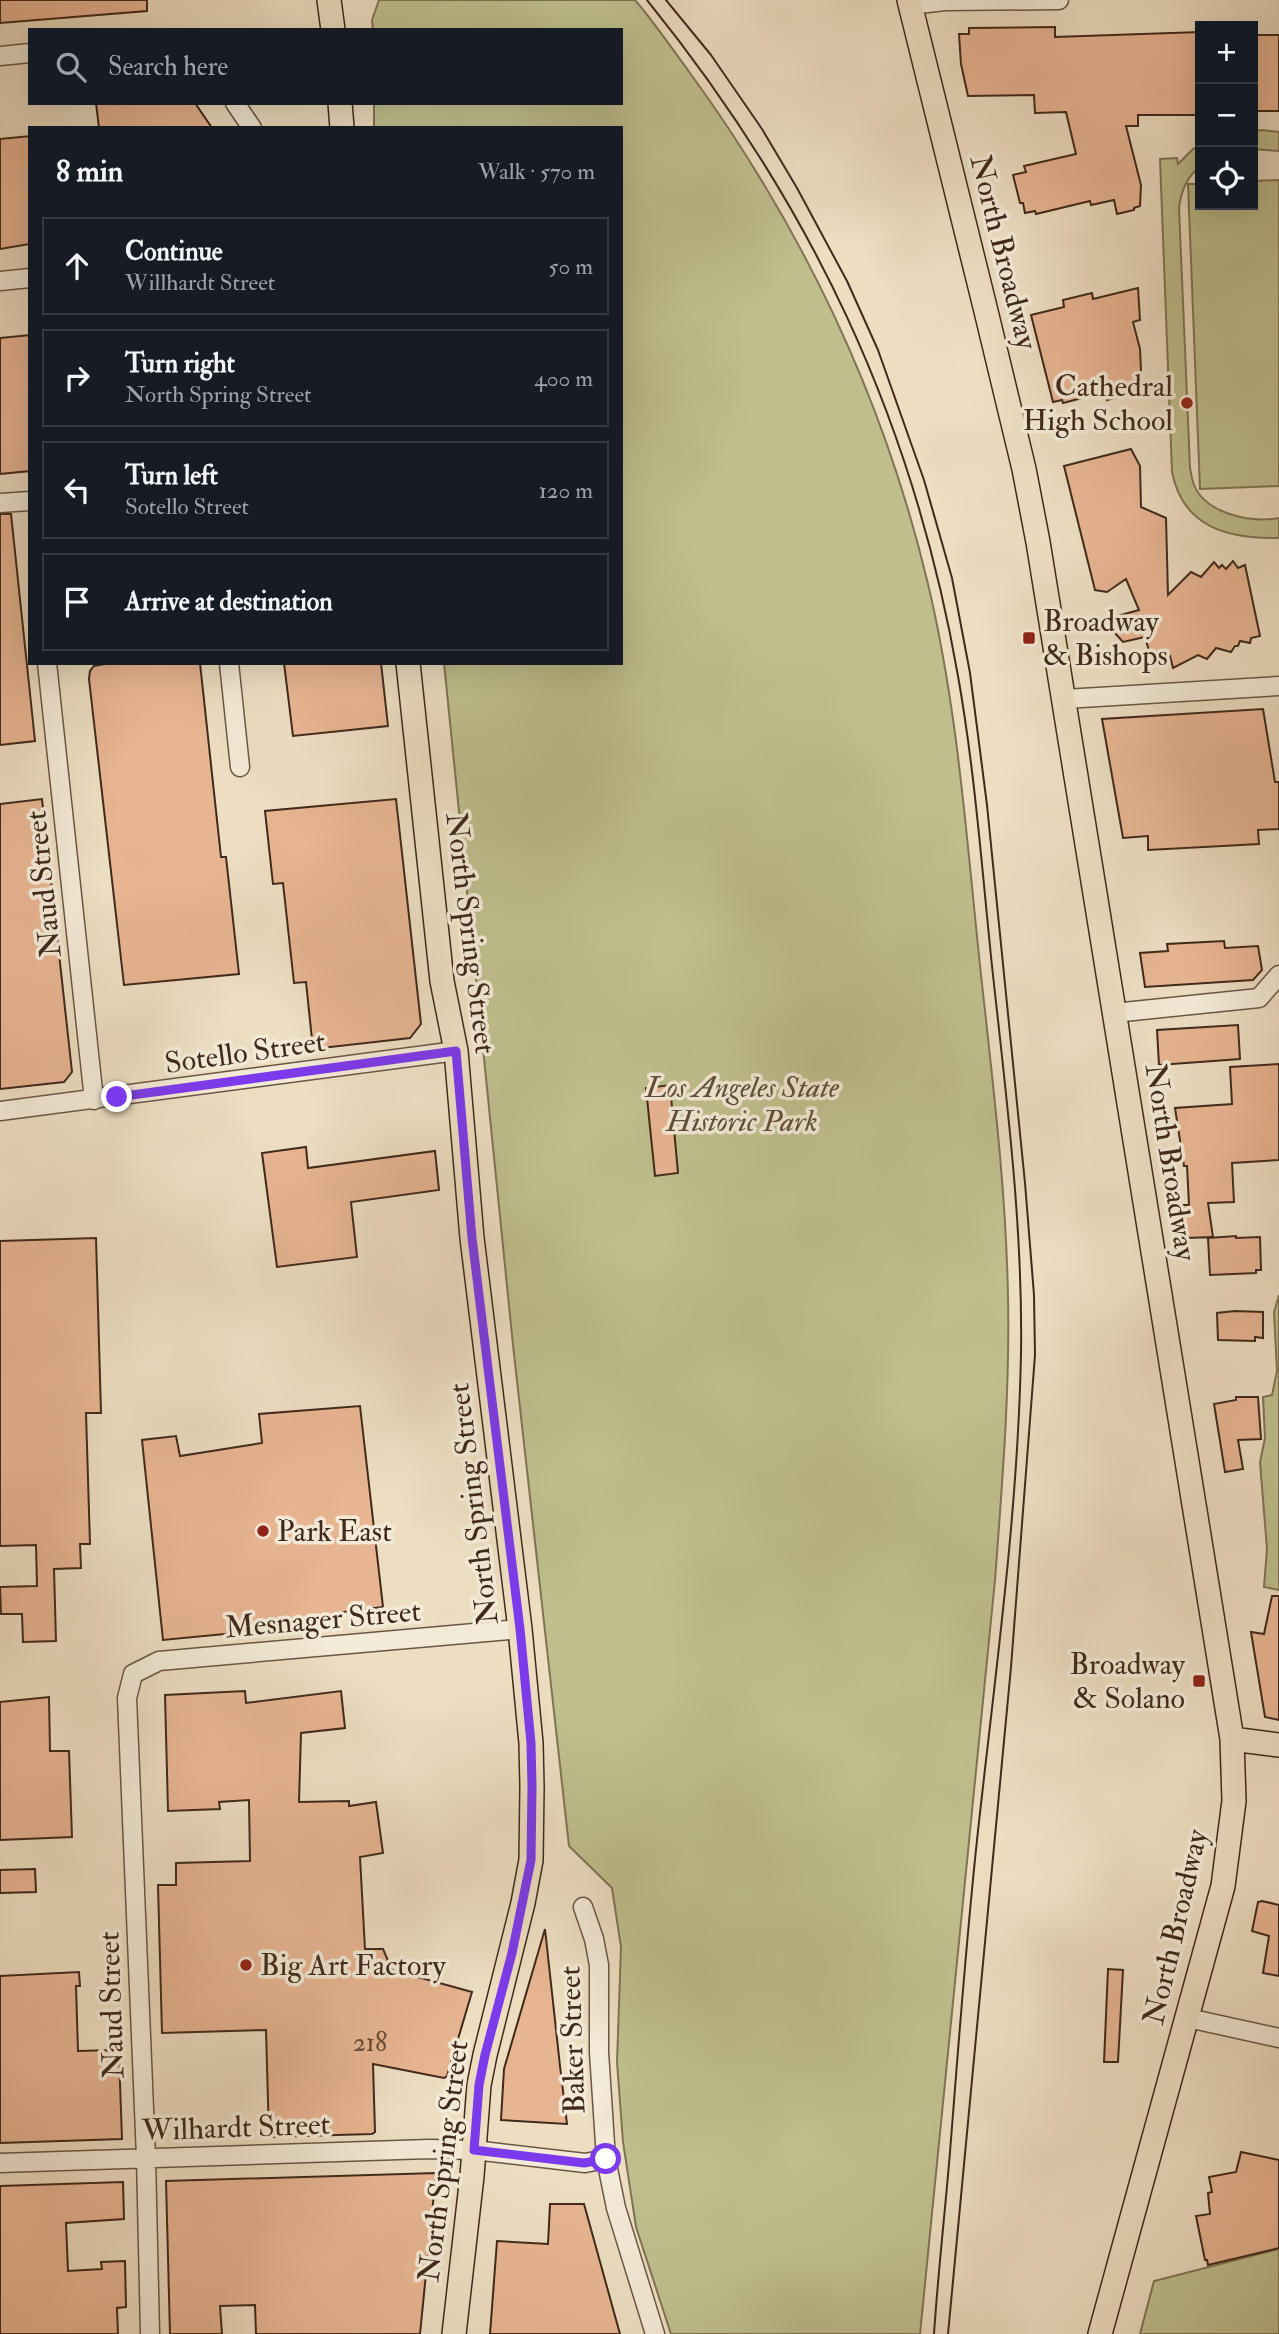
<!DOCTYPE html>
<html lang="en">
<head>
<meta charset="utf-8">
<style>
	:root { --surface:#171b24; --page:#20242c; --text:#f1f3f6; --muted:#9ea1a6; --line:#363941 }
	body { margin:0; font-family:"IM FELL Double Pica",serif; background:var(--page); color:var(--text) }
	.controls { position:absolute; right:21px; top:21px; display:grid; overflow:hidden; border-radius:0px; box-shadow:0 7px 28px #0002 }
	.controls button { width:63px; height:63px; display:grid; place-items:center; padding:0; border:0; border-bottom:2px solid var(--line); background:var(--surface); color:var(--text); font:35px sans-serif }
	.stop { position:absolute; width:21px; height:21px; margin:-16px; border:5px solid #7c3aed; border-radius:50%; background:#fff }
	.stop.end { background:#7c3aed; border-color:#fff; box-shadow:0 2px 7px #0008 }
	.list { margin:0; padding:0; list-style:none }
	h2 { display:flex; justify-content:space-between; align-items:center; height:91px; margin:0; padding:0 28px; font-size:30px }
	h2 small { font-size:23px; font-weight:400; color:var(--muted) }
	.list li { display:grid; grid-template-columns:46px 1fr auto; gap:21px; align-items:center; box-sizing:border-box; height:98px; margin:0 14px 14px; padding:0 14px; border:2px solid var(--line); border-radius:0px }
	.list b { display:block; font-size:26px; white-space:nowrap }
	.list p { margin:0; font-size:23px; white-space:nowrap; color:var(--muted) }
	.list em { font-size:23px; font-style:normal; color:var(--muted) }
	.icon { flex:none; width:38px; height:38px; fill:none; stroke:currentColor; stroke-width:2; stroke-linecap:round; stroke-linejoin:round }
	.map { position:relative; flex:none; width:1279px; height:2334px; overflow:hidden }
	.search { position:absolute; background:var(--surface); box-shadow:0 7px 28px #0002; left:28px; top:28px; width:595px; height:77px; display:flex; align-items:center; gap:18px; box-sizing:border-box; padding:0 24px; border-radius:0px; color:var(--muted); font-size:26px }
	.panel { position:absolute; background:var(--surface); box-shadow:0 7px 28px #0002; left:28px; top:126px; width:595px; height:539px; border-radius:0px }
	.map>svg:first-child { display:block }
	.green { fill:#bfbf8e; stroke:#807454; stroke-width:2 }
	.building { fill:#e8b593; stroke:#40291b; stroke-width:2 }
	.lines { fill:none; stroke-linecap:round; stroke-linejoin:round }
	.minor-casing { stroke:#6b5645; stroke-width:21 }
	.major-casing { stroke:#40291b; stroke-width:26 }
	.minor { stroke:#f3ead7; stroke-width:18 }
	.major { stroke:#eddec2; stroke-width:23 }
	.tram { stroke:#40291b; stroke-width:2 }
	.route { stroke:#7c3aed; stroke-width:9 }
	.poi-dot { fill:#8f2418; stroke:#f3ead7; stroke-width:2.5 }
	.labels { text-anchor:middle; stroke-width:7; stroke-linejoin:round; paint-order:stroke }
	.number-label { font-size:26px; fill:#6a4c39 }
	.street-label { font-size:30px; fill:#40291b; stroke:#f3ead7 }
	.poi-label { font-size:30px; fill:#40291b; stroke:#f3ead7; text-anchor:start }
	.park-label { font-size:30px; font-style:italic; fill:#604e38; stroke:#f3ead7 }
</style>
</head>
<body>
<div class="map">
<svg width="1279" height="2334" viewBox="0 0 1279 2334">
	<rect width="100%" height="100%" fill="#eddec2"/>
	<filter id="stains"><feTurbulence type="fractalNoise" baseFrequency=".00286" numOctaves="4"/><feColorMatrix values="0 0 0 0 .2 0 0 0 0 .09 0 0 0 0 .02 0 0 0 .5 -.17"/></filter>
	<radialGradient id="worn" r=".72"><stop offset=".6" stop-color="#630" stop-opacity="0"/><stop offset="1" stop-color="#630" stop-opacity=".3"/></radialGradient>
	<!-- green -->
	<path class="green" d="M379,0H635C655,23 672,49 690,73C802,227 884,399 928,584C957,706 966,831 979,956C991,1069 1006,1183 1008,1297C1010,1391 1002,1486 995,1580L920,2334H671L636,2227L623,2142L617,2062L621,1947L612,1888L569,1846L513,1345L444,663H621V128H374V103H621V30H373L372,20Z
		M1262,130L1279,132V151L1253,149V131Z
		M1200,145V167C1186,177 1181,192 1179,208L1190,468C1191,473 1192,480 1194,485C1206,514 1251,523 1279,518V538C1229,539 1183,528 1172,472L1160,159L1177,158L1178,164L1193,149Z
		M1279,180V486L1200,489L1188,184H1200V205H1253V181Z
		M1279,1295V1590L1264,1587L1267,1549L1260,1462L1265,1438L1263,1397L1272,1395L1277,1371L1274,1312Z
		M1279,2249V2334H1140L1154,2281Z"/>
	<!-- building -->
	<path class="building" d="M0,0H147V11L0,23Z
		M1055,27V37L1200,32V115H1138V126H1126L1141,185L1140,206L1134,208V210L1117,214L1114,200L1091,205L1090,201L1036,214L1035,211L1025,213L1023,203H1020L1013,175L1026,172L1024,166L1076,154L1066,112L1035,113L1034,95L968,96L961,64L959,34H969V28Z
		M1254,35H1279V111H1255Z
		M96,103H195L212,128H99Z
		M30,136V244L0,249V139Z
		M1138,288L1140,320L1133,322L1140,349L1141,371L1136,373L1141,391L1107,400L1105,392L1063,403L1062,400L1053,402L1031,315L1064,307L1063,300L1092,293L1093,299Z
		M30,335V471L0,474V338Z
		M1131,449L1140,466L1141,507L1166,518L1168,595L1191,572L1201,577L1214,562L1219,568L1222,565L1226,569L1233,561L1238,568L1245,565L1260,636L1251,638L1250,643L1240,641L1238,646H1235L1231,652L1216,648L1207,659L1198,655L1173,668L1170,656L1159,660L1149,651L1145,637L1123,642L1113,631L1117,616L1139,610L1126,579L1107,592L1095,590L1064,466Z
		M0,514H11L35,741L0,745Z
		M110,663H200L221,857H226L239,974L124,985L89,679L90,671L94,666Z
		M284,663H381L388,726L293,736Z
		M1263,709L1275,782H1279V829L1258,830L1259,844L1148,850V836L1123,838L1102,719Z
		M42,799L72,1072L64,1082L0,1089V804Z
		M396,799L421,1024L410,1038L313,1049L306,982L294,983L283,883L273,884L265,811Z
		M1224,941L1225,948L1258,946L1262,970L1253,980L1145,987L1140,953L1168,951L1167,944Z
		M1238,1025L1240,1059L1159,1065L1157,1030Z
		M1279,1064V1160L1232,1163L1234,1202L1208,1203L1213,1237L1187,1238L1182,1205H1189L1187,1166H1184L1175,1108L1232,1104L1230,1067Z
		M670,1085L678,1173L655,1176L646,1088Z
		M306,1147L308,1168L435,1151L439,1190L351,1202L357,1257L277,1267L262,1153Z
		M1236,1236V1238L1260,1237L1261,1270H1256V1273L1210,1275L1208,1238Z
		M96,1238L101,1413H86L90,1544H80L81,1568L54,1569L56,1641L23,1642L22,1614H1L0,1587L37,1586L36,1545L0,1546V1241Z
		M1235,1311L1263,1312V1338L1255,1337V1341L1218,1340L1217,1313Z
		M1236,1397H1258L1261,1439L1238,1440L1243,1469L1225,1472L1214,1404L1236,1400Z
		M360,1406L383,1607L335,1613L337,1623L163,1640L142,1440L176,1436L180,1456L262,1443L259,1414Z
		M1272,1596H1279V1720L1265,1717L1251,1632L1264,1634Z
		M245,1691L246,1703L341,1691L345,1728L301,1733L299,1802L349,1801V1806L376,1802L383,1853L360,1857L365,1949H383L392,1970L472,1992L447,2076L444,2078L373,2064L375,2132L372,2134L269,2137L266,2030L162,2033L158,1885H176V1863L250,1861L249,1800L219,1802L220,1809L168,1811L165,1695Z
		M49,1697L50,1751H69L72,1837L0,1840V1702Z
		M35,1869L36,1892L0,1893V1870Z
		M1262,1901L1279,1905V1976L1263,1973L1269,1936L1252,1931L1258,1902Z
		M545,1929L560,2066L567,2124L501,2120L504,2069Z
		M1108,1969L1123,1970L1118,2062H1104Z
		M79,1972L80,1986H76L78,2051L115,2050L116,2055H119L122,2139L0,2143V1976Z
		M1241,2152L1279,2160V2248L1208,2265L1207,2260H1205L1196,2216L1210,2214L1208,2193L1212,2192L1209,2177L1236,2172Z
		M436,2173L420,2334H256L255,2305L220,2306L222,2334H170L166,2181Z
		M123,2182L124,2219L66,2223L68,2271L102,2269L101,2262L125,2261L126,2307L117,2308L118,2334H0V2186Z
		M550,2204H584L620,2334H490L497,2241L548,2244Z"/>
	<g class="lines">
		<!-- minor casing -->
		<g class="minor-casing">
			<path id="minor" d="M910,5L945,1L1059,0
				M0,56L30,53
				M235,103L252,128
				M0,281L30,278
				M0,503L30,501
				M47,663L94,1100
				M229,663L240,767
				M1065,699L1279,686
				M1114,1013L1259,998L1279,975
				M0,1111L456,1051
				M583,1907L594,1939L599,1965V2052L606,2159L616,2208L655,2334
				M1188,2018L1279,2038
				M0,2163L429,2149L474,2150L585,2163L606,2159
				M150,2334L146,2157L127,1698L133,1674L159,1661L520,1629"/>
		</g>
		<!-- major casing -->
		<g class="major-casing">
			<path id="major" d="M329,0L333,30
				M909,0L985,307L1024,469L1038,542L1232,1739L1234,1801L1223,1886L1100,2334
				M340,103L342,128
				M408,663L442,981L456,1051L472,1238L520,1629L531,1743L532,1787L531,1860L523,1903L485,2055L479,2085L472,2176L454,2334
				M1232,1739L1279,1745"/>
		</g>
		<!-- minor -->
		<use href="#minor" class="minor"/>
		<!-- major -->
		<use href="#major" class="major"/>
		<!-- tram -->
		<path class="tram" d="M647,0C811,203 913,418 958,676C975,772 982,870 992,966C1006,1095 1023,1224 1021,1354C1018,1507 997,1661 980,1813C967,1926 959,2039 950,2152C945,2213 938,2273 934,2334
			M666,0L711,55L762,129L797,188L847,281L878,350L924,480L952,578L970,673L987,805L1025,1183L1034,1295L1035,1355L1011,1667L948,2334"/>
	</g>
	<g class="lines">
		<!-- route -->
		<path class="route" d="M117,1097L456,1051L472,1238L520,1629L531,1743L532,1787L531,1860L512,1953L485,2055L479,2085L474,2150L584,2163L606,2159"/>
	</g>
	<!-- markers -->
	<g class="poi-dot">
		<circle cx="1187" cy="403" r="7"/>
		<rect x="1022" y="631" width="14" height="14" rx="3.5"/>
		<circle cx="263" cy="1531" r="7"/>
		<rect x="1192" y="1674" width="14" height="14" rx="3.5"/>
		<circle cx="246" cy="1965" r="7"/>
	</g>
	<g class="labels">
		<!-- number labels -->
		<g class="number-label">
			<text x="370" y="2051">218</text>
		</g>
		<!-- street labels -->
		<g class="street-label">
			<text transform="translate(1004 252) rotate(76)" y="10">North Broadway</text>
			<text transform="translate(43 884) rotate(-96)" y="10">Naud Street</text>
			<text transform="translate(471 933) rotate(83)" y="10">North Spring Street</text>
			<text transform="translate(245 1052) rotate(-8)" y="10">Sotello Street</text>
			<text transform="translate(1171 1162) rotate(81)" y="10">North Broadway</text>
			<text transform="translate(473 1504) rotate(-97)" y="10">North Spring Street</text>
			<text transform="translate(323 1619) rotate(-5)" y="10">Mesnager Street</text>
			<text transform="translate(1175 1927) rotate(-77)" y="10">North Broadway</text>
			<text transform="translate(111 2005) rotate(-92)" y="10">Naud Street</text>
			<text transform="translate(572 2040) rotate(-92)" y="10">Baker Street</text>
			<text transform="translate(236 2127) rotate(-2)" y="10">Wilhardt Street</text>
			<text transform="translate(443 2161) rotate(-83)" y="10">North Spring Street</text>
		</g>
		<!-- poi labels -->
		<g class="poi-label">
			<text x="1173" y="396" text-anchor="end">Cathedral<tspan x="1173" dy="34">High School</tspan></text>
			<text x="1043" y="631">Broadway<tspan x="1043" dy="34">&amp; Bishops</tspan></text>
			<text x="277" y="1541">Park East</text>
			<text x="1185" y="1674" text-anchor="end">Broadway<tspan x="1185" dy="34">&amp; Solano</tspan></text>
			<text x="260" y="1975">Big Art Factory</text>
		</g>
		<!-- park labels -->
		<g class="park-label">
			<text x="742" y="1097">Los Angeles State<tspan x="742" dy="34">Historic Park</tspan></text>
		</g>
	</g>
	<rect width="100%" height="100%" filter="url(#stains)"/>
	<rect width="100%" height="100%" fill="url(#worn)"/>
</svg>
<div class="controls">
<button>+</button>
<button>−</button>
<button><svg class="icon" aria-label="locate" viewBox="0 0 24 24"><circle cx="12" cy="12" r="6"/><path d="M12 2v4M12 18v4M2 12h4M18 12h4"/></svg></button>
</div>
<div class="stop" style="left:606px;top:2159px"></div>
<div class="stop end" style="left:117px;top:1097px"></div>
<div class="search"><svg class="icon" aria-label="search" viewBox="0 0 24 24"><circle cx="10" cy="10" r="6"/><path d="M15 15l6 6"/></svg>Search here</div>
<section class="panel">
<h2>8 min<small>Walk · 570 m</small></h2>
<ul class="list">
<li><svg class="icon" aria-label="ahead" viewBox="0 0 24 24"><path d="M12 20V5M6 11l6-6 6 6"/></svg><div><b>Continue</b><p>Willhardt Street</p></div><em>50 m</em></li>
<li><svg class="icon" aria-label="right" viewBox="0 0 24 24"><path d="M7 20v-9h11M14 6l5 5-5 5"/></svg><div><b>Turn right</b><p>North Spring Street</p></div><em>400 m</em></li>
<li><svg class="icon" aria-label="left" viewBox="0 0 24 24"><path d="M17 20v-9H6M10 6l-5 5 5 5"/></svg><div><b>Turn left</b><p>Sotello Street</p></div><em>120 m</em></li>
<li><svg class="icon" aria-label="arrive" viewBox="0 0 24 24"><path d="M6 21V4h12l-3 4 3 4H6"/></svg><div><b>Arrive at destination</b></div></li>
</ul>
</section>
</div>
</body>
</html>
